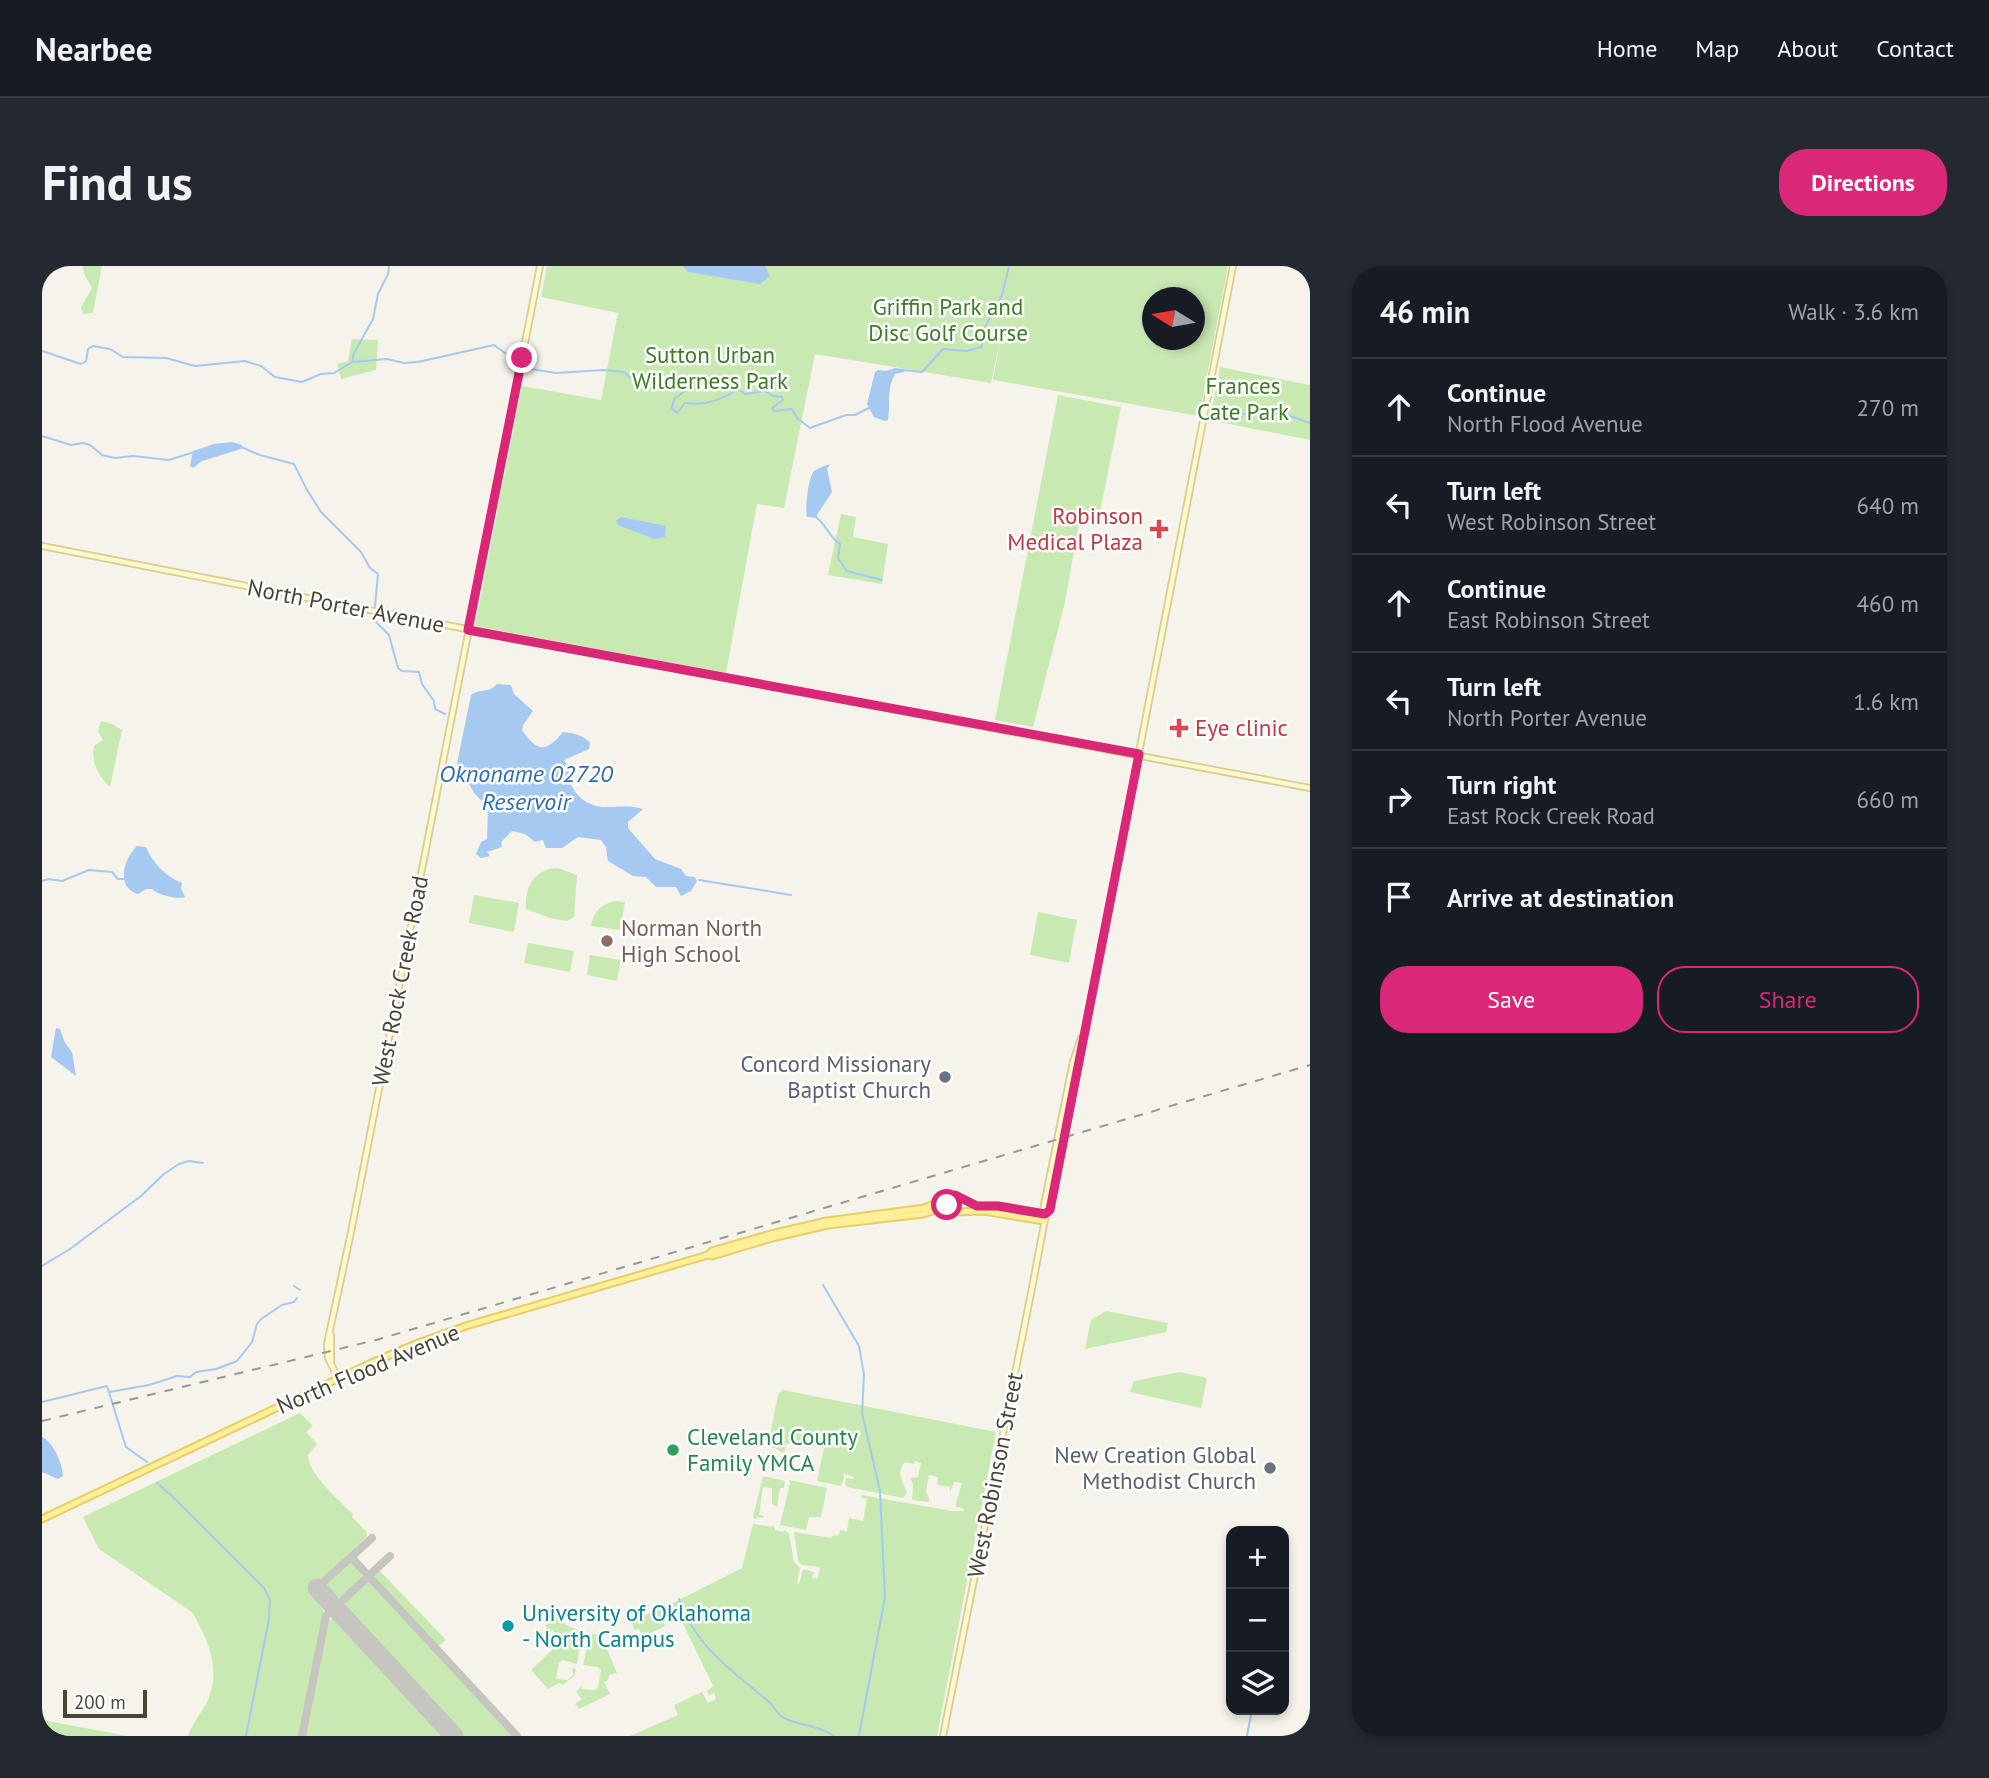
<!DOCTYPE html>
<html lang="en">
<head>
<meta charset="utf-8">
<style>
	:root { --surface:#171b24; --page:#242831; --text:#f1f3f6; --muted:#9ea1a6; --line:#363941; --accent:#db2777 }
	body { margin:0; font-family:"PT Sans",sans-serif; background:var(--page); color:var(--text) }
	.controls { position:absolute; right:21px; bottom:21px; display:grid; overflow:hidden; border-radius:14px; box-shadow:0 4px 10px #0003 }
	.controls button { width:63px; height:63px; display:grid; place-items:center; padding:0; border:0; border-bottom:2px solid var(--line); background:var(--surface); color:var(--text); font:35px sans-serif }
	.compass { position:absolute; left:1100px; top:21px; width:63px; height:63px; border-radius:50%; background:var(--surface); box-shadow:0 4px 10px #0003; rotate:281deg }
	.scale { position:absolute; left:21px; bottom:18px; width:84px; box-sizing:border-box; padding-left:7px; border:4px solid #494437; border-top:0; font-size:19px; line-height:24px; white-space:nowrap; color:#494437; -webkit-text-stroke:5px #fff; paint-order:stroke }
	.stop { position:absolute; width:21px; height:21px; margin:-16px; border:5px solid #db2777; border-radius:50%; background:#fff }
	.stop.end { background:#db2777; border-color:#fff; box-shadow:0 2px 7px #0008 }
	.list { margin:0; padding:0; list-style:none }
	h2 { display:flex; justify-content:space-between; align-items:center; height:91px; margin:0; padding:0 28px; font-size:30px }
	h2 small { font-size:23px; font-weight:400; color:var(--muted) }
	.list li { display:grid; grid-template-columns:46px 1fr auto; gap:21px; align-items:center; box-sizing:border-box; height:98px; padding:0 28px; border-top:2px solid var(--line) }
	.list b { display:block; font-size:26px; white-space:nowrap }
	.list p { margin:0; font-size:23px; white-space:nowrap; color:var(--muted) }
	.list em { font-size:23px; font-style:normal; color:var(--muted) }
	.actions { display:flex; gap:14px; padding:21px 28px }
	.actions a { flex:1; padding:16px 0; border:2px solid var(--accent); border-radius:28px; text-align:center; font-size:24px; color:var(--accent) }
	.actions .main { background:var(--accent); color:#fff }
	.icon { flex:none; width:38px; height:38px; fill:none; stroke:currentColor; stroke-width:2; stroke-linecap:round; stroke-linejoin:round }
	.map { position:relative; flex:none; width:1268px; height:1470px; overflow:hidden; border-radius:28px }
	header { display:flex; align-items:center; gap:42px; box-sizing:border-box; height:98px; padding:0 35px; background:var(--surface); border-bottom:2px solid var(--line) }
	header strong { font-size:33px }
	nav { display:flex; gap:38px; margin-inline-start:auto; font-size:24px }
	.intro { display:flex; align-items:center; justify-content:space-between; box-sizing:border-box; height:168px; padding:0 42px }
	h1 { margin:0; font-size:49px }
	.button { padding:18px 32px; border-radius:28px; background:var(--accent); color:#fff; font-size:24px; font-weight:700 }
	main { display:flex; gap:42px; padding:0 42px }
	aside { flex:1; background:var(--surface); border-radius:28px; box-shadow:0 4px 10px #0003 }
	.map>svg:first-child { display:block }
	.green { fill:#c9e9b2; fill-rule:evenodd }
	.water { fill:#a6c9f1 }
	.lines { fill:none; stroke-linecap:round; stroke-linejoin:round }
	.stream { stroke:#a6c9f1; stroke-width:2 }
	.taxiway { stroke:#c6c6c1; stroke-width:8 }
	.runway { stroke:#c6c6c1; stroke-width:19 }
	.secondary-casing { stroke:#d5cc99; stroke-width:8 }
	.primary-casing { stroke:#e5cf67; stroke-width:9 }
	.secondary { stroke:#fff9c9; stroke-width:4.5 }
	.primary { stroke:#ffef98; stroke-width:5 }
	.rail { stroke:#989898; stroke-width:2; stroke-dasharray:9 9; stroke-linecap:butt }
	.route { stroke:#db2777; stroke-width:9 }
	.health-dot { fill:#e0444e; stroke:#fff; stroke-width:2.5 }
	.education-dot { fill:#8d6e63; stroke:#fff; stroke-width:2.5 }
	.worship-dot { fill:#6b7280; stroke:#fff; stroke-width:2.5 }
	.leisure-dot { fill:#2e9e5b; stroke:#fff; stroke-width:2.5 }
	.culture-dot { fill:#0f9aa8; stroke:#fff; stroke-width:2.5 }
	.labels { text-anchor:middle; stroke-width:5; stroke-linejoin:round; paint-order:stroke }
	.park-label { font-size:23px; fill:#3e7c29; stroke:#fff }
	.health-label { font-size:23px; fill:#be3a42; stroke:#fff; text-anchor:end }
	.street-label { font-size:23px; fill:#494437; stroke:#fff }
	.education-label { font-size:23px; fill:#785e54; stroke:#fff; text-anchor:start }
	.worship-label { font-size:23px; fill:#5b616d; stroke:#fff; text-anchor:end }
	.leisure-label { font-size:23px; fill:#27864d; stroke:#fff; text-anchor:start }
	.culture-label { font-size:23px; fill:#0d838f; stroke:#fff; text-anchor:start }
	.water-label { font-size:24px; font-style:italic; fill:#2e6cb7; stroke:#fff }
</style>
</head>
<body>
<header>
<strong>Nearbee</strong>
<nav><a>Home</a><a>Map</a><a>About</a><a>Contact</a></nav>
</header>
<div class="intro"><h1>Find us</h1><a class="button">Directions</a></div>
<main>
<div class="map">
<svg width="1268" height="1470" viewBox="0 0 1268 1470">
	<rect width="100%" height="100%" fill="#f5f3ea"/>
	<!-- green -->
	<path class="green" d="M40,0H60L51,47L41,48L39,41L50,22L43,10Z
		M505,0H1186L1157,150L951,114L958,75L949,117L773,88L742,242L715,238L684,407L433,360L480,120L559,134L576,47L499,31ZM1111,32H1153V74H1111Z
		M310,73L336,74L334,104L299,113L295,98L306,95Z
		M1178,101L1268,119V174L1168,154Z
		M1016,129L1079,141L1055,261L1037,258L1023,336L991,461L953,454Z
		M799,248L814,251L811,271L846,278L840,318L786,309Z
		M59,455L70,458L80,464L68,521C56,509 49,497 52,480L61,474L56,465Z
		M516,602L535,609L532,651L525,655L508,652L484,643C483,620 492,603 516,602Z
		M432,629L477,637L472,666L427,657Z
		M573,635L583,636L578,664L549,660C551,646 559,638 573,635Z
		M996,646L1035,654L1027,697L988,689Z
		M486,677L532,685L528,706L482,697Z
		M548,689L579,694L575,715L545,709Z
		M1064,1045L1126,1057L1124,1066L1043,1083L1049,1054Z
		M1138,1106L1165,1112L1159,1142L1088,1126L1092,1115Z
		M741,1124L954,1166L895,1470H588L636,1449L632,1439L660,1426L666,1437L674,1433L672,1427L667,1429L665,1425L671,1420L635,1345L628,1348L625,1340L700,1302L711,1258L733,1261V1264L741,1266L742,1264L747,1267L752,1296L758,1302L755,1317L757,1318L761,1303L774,1307L771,1308L770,1312H776L778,1301L760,1299L756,1295L752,1266L789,1272L790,1270L797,1269L798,1264L805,1265L807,1252L821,1255L825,1233L819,1232L820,1229L910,1245H922L921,1242L913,1241L920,1217L912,1216L908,1226V1221L895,1219L896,1211L887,1209L884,1226L887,1232V1236L870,1234L871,1219L869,1212L876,1211L879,1197L873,1195L872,1198L863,1196C854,1205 860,1216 865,1226L861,1232L805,1221L803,1218L804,1212L811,1213L812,1211L801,1207L802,1213L799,1220L775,1215L782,1182L754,1177L753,1179L744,1177L742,1188L733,1182L726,1181L736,1128Z
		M258,1147L271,1160L264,1166L275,1178L266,1189C266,1208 298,1235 311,1248L310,1251L324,1265L325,1270L269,1324L282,1339V1344L257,1470H146C150,1457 159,1448 165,1436C180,1405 166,1373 150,1346L57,1283L41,1251Z
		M721,1210L743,1215L742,1222H738L735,1241L730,1238V1222L721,1221L717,1249L722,1250L721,1252L715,1251L714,1254L711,1251Z
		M747,1214L785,1222L779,1251H767L764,1264L738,1259L748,1217Z
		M307,1297C314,1297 320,1304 320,1311L302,1329L295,1332L286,1324L285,1317Z
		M337,1304L404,1374L398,1379L394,1378L334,1314L333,1309Z
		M326,1316L331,1318L470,1470H421L303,1343L304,1335Z
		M617,1342L621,1343L624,1349L620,1352L623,1360L601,1371L597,1363L592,1364L590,1356Z
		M512,1346L524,1359L538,1365L540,1368L535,1398L520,1394L517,1397L514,1413L525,1414L531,1409L530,1402L534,1403L532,1410L521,1419L517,1417L506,1423L489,1404L519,1375L511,1364L508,1366L503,1360L508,1356L507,1349Z
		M290,1352H294L403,1470H262L284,1358Z
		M551,1368L559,1369L575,1407L567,1409L566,1414L562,1416L568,1428L537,1443L533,1438L540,1433L534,1426L540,1420V1423L552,1424L556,1422L559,1404L556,1401L541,1399L547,1371Z
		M0,1454L86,1470H0Z"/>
	<!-- water -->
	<path class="water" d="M641,0H723L728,10L718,18L646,6Z
		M853,102L862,103V106L853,108C844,125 849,136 846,154L843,155L832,151L825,138L833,106L836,104L844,105Z
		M190,176L200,179L199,183L160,195L151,202L148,200L151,185L172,178Z
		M788,198L785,203L790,226L775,249V252L765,251C763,243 766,212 772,205C776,202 783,200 788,198Z
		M579,251L624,260L623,271L612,273L576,259L574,255Z
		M455,418L469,419L472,428L491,445L481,459L480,464C495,486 504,487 521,466C532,467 541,469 548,477L547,483L522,494C529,504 525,514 532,524C552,552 575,535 601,543L586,556V562L613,593L639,603L644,610L653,611L655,615L649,625L639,630L634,621H614L604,611L591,610L566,595L564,581L559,574L536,571L520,582H504L501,574L493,576L483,568L470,565L459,576L460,581L445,586L448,590L439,592L434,588L439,576L445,573L446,541L432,527L424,512L416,516L415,498L429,429C438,422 446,428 455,418Z
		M95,580L104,581C110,596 124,611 140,617L139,622L143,631C136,634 116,629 110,623H104L96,628C73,622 82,592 95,580Z
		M14,762L18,763L23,777L30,786L34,810L9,791Z
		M0,1171C11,1175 21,1199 21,1210L16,1213L0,1206Z"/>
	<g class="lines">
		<!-- stream -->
		<path class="stream" d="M0,85L39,98L44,95L46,83L51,80L68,83L81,91L124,92L153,100L203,95L219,100L233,111L260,116L279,108L292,107L310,96L345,93L362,97L376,96L452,79L473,94
			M310,96L312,87L331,53L336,28L346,8L347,0
			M483,102L514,107L561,104L582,106L594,117L624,118L633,112L655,114L657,121L647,122L632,133L630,142L635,147L643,137C663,140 680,134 696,123L703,128L723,125L731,130L740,131L741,134L730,142L732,145L750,143L755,152L768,162L804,149H813L827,142
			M860,104L880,106L901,83L924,85L940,81L937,66L942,63L960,29L967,0
			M1192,148H1242L1268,157
			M0,170L29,179L41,177L48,179L60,189L73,192L91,190L127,194L152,186
			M199,181L218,189L252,198L265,224L279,246L319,286L328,302L336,308L333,340
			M775,252C785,260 788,272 798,278L796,292L805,305L840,314
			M331,349L334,356L347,369L356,402L360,405L377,406L380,418L392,435L393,443L403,448
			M657,614L749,629
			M0,615L6,613L20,615L47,604L70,606L76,613H83
			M0,1000L28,983L99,930L122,908L137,898L147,895L161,897
			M781,1019L817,1080L822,1109L820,1147L838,1225L843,1331L817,1470
			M252,1020L258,1024
			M67,1126L107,1119L135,1110L148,1111L154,1106L174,1103L195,1095L210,1076L215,1058L219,1053L240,1039L252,1036L255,1032
			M0,1136L65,1120L84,1181L105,1196
			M115,1217L131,1231L222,1322L228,1334L227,1353L204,1470
			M637,1333C654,1382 691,1405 727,1436C732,1441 736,1449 742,1452C758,1460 777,1459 792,1470
			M1205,1470L1210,1444"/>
		<!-- taxiway -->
		<path class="taxiway" d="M309,1291L330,1272
			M275,1322L309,1291L475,1470
			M260,1470L284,1350L348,1290"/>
		<!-- runway -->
		<path class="runway" d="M275,1322L412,1470"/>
		<!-- secondary casing -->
		<g class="secondary-casing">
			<path id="secondary" d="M0,280L404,359L1268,522
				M1004,948L1008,944L1026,854L1191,0
				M289,1069V1095
				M296,1112L286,1092L285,1078L308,971L498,0
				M901,1470L990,1022L1004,948L1001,944L1031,796L1039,772"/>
		</g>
		<!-- primary casing -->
		<g class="primary-casing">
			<path id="primary" d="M666,989L670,990L730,972L786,959L881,948L900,942L912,946L942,945L1002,955
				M0,1253L327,1098L376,1077L427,1059L666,989L670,985L729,968L785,955L883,942L913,929L935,940H956L1004,948"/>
		</g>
		<!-- secondary -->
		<use href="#secondary" class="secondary"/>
		<!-- primary -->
		<use href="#primary" class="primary"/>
		<!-- rail -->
		<path class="rail" d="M0,1155L334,1074L1268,799"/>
	</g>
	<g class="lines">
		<!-- route -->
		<path class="route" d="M480,92L426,364L1097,488L1008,944L1003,948L956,940H935L913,929L907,932L905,939"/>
	</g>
	<!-- markers -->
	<g class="health-dot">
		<path d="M1113.5 252.5h7v7h7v7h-7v7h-7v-7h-7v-7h7z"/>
		<path d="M1133.5 451.5h7v7h7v7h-7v7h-7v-7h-7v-7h7z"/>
	</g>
	<circle class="education-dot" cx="565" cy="675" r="7"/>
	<g class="worship-dot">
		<circle cx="903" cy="811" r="7"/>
		<circle cx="1228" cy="1202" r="7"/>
	</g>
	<circle class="leisure-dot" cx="631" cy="1184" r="7"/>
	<circle class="culture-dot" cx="466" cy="1360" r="7"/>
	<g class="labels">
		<!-- park labels -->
		<g class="park-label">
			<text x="906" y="49">Griffin Park and<tspan x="906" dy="26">Disc Golf Course</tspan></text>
			<text x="668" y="97">Sutton Urban<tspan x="668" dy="26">Wilderness Park</tspan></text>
			<text x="1201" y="128">Frances<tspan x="1201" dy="26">Cate Park</tspan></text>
		</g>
		<!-- health labels -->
		<g class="health-label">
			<text x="1101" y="258">Robinson<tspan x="1101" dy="26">Medical Plaza</tspan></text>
			<text x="1153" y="470" text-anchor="start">Eye clinic</text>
		</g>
		<!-- street labels -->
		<g class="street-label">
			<text transform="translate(304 340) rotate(11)" y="8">North Porter Avenue</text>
			<text transform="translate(358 715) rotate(-79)" y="8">West Rock Creek Road</text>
			<text transform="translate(326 1103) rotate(-23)" y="8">North Flood Avenue</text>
			<text transform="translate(953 1209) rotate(-79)" y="8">West Robinson Street</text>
		</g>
		<!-- education labels -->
		<g class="education-label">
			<text x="579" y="670">Norman North<tspan x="579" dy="26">High School</tspan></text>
		</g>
		<!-- worship labels -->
		<g class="worship-label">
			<text x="889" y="806">Concord Missionary<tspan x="889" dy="26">Baptist Church</tspan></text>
			<text x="1214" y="1197">New Creation Global<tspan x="1214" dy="26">Methodist Church</tspan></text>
		</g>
		<!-- leisure labels -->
		<g class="leisure-label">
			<text x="645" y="1179">Cleveland County<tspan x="645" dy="26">Family YMCA</tspan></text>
		</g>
		<!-- culture labels -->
		<g class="culture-label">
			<text x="480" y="1355">University of Oklahoma<tspan x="480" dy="26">- North Campus</tspan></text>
		</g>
		<!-- water labels -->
		<g class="water-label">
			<text x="484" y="516">Oknoname 02720<tspan x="484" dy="28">Reservoir</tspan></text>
		</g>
	</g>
</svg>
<div class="controls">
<button>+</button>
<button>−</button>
<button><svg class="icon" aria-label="layers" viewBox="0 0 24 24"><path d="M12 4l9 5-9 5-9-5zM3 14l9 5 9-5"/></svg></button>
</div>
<svg class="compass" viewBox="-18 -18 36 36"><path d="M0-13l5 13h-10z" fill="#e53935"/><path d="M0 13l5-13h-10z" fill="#9ea1a6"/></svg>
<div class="scale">200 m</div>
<div class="stop" style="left:905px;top:939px"></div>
<div class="stop end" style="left:480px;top:92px"></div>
</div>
<aside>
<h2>46 min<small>Walk · 3.6 km</small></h2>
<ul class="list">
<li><svg class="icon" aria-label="ahead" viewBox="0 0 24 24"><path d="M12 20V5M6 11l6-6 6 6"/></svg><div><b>Continue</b><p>North Flood Avenue</p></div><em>270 m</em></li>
<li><svg class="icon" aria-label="left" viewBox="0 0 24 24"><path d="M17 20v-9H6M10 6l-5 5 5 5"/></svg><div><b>Turn left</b><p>West Robinson Street</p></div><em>640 m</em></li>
<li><svg class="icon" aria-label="ahead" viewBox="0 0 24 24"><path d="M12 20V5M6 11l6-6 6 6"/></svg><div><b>Continue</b><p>East Robinson Street</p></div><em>460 m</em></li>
<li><svg class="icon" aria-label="left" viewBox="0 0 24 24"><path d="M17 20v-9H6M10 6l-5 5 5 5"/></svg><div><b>Turn left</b><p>North Porter Avenue</p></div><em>1.6 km</em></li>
<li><svg class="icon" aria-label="right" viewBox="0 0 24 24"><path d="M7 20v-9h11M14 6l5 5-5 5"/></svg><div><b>Turn right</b><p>East Rock Creek Road</p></div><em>660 m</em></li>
<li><svg class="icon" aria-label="arrive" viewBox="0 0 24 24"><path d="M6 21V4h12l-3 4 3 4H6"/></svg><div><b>Arrive at destination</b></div></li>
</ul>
<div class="actions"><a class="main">Save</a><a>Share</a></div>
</aside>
</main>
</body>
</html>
